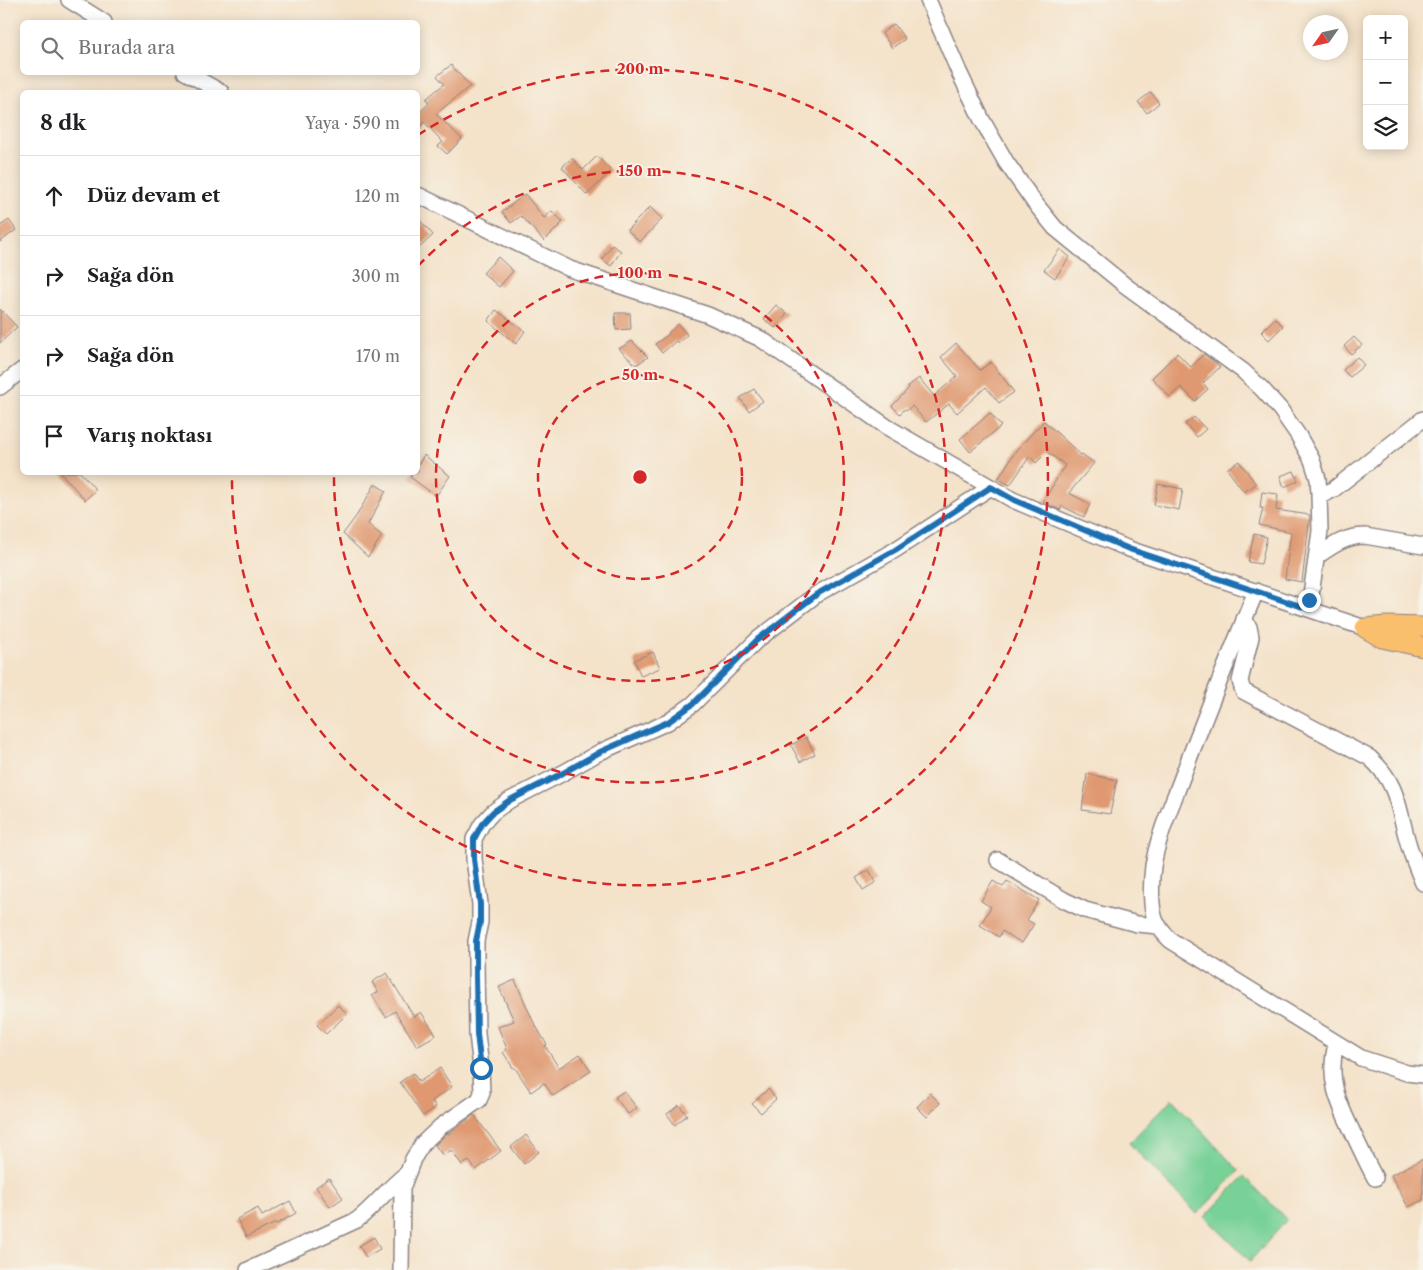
<!DOCTYPE html>
<html lang="tr">
<head>
<meta charset="utf-8">
<style>
	:root { --surface:#fff; --page:#f2f2f2; --text:#202124; --muted:#757577; --line:#e0e0e0 }
	body { margin:0; font-family:"Libre Caslon Text",serif; background:var(--page); color:var(--text) }
	.controls { position:absolute; right:15px; top:15px; display:grid; overflow:hidden; border-radius:8px; box-shadow:0 2px 12px #0003 }
	.controls button { width:45px; height:45px; display:grid; place-items:center; padding:0; border:0; border-bottom:1px solid var(--line); background:var(--surface); color:var(--text); font:25px sans-serif }
	.compass { position:absolute; left:1303px; top:15px; width:45px; height:45px; border-radius:50%; background:var(--surface); box-shadow:0 2px 12px #0003; rotate:236deg }
	.stop { position:absolute; width:15px; height:15px; margin:-11px; border:4px solid #1f6fb2; border-radius:50%; background:#fff }
	.stop.end { background:#1f6fb2; border-color:#fff; box-shadow:0 1px 5px #0008 }
	.list { margin:0; padding:0; list-style:none }
	h2 { display:flex; justify-content:space-between; align-items:center; height:65px; margin:0; padding:0 20px; font-size:21px }
	h2 small { font-size:16px; font-weight:400; color:var(--muted) }
	.list li { display:grid; grid-template-columns:32px 1fr auto; gap:15px; align-items:center; box-sizing:border-box; height:80px; padding:0 20px; border-top:1px solid var(--line) }
	.list b { display:block; font-size:19px; white-space:nowrap }
	.list em { font-size:16px; font-style:normal; color:var(--muted) }
	.icon { flex:none; width:28px; height:28px; fill:none; stroke:currentColor; stroke-width:2; stroke-linecap:round; stroke-linejoin:round }
	.map { position:relative; flex:none; width:1423px; height:1270px; overflow:hidden }
	.search { position:absolute; background:var(--surface); box-shadow:0 2px 12px #0003; left:20px; top:20px; width:400px; height:55px; display:flex; align-items:center; gap:12px; box-sizing:border-box; padding:0 18px; border-radius:8px; color:var(--muted); font-size:19px }
	.panel { position:absolute; background:var(--surface); box-shadow:0 2px 12px #0003; left:20px; top:90px; width:400px; height:385px; border-radius:8px }
	.map>svg:first-child { display:block }
	.green { fill:#78d197; stroke:#4d7a69 }
	.building { fill:#df986f }
	.lines { fill:none; stroke-linecap:round; stroke-linejoin:round }
	.minor-casing { stroke:#8b8282; stroke-width:18 }
	.major-casing { stroke:#8b8282; stroke-width:21 }
	.minor { stroke:#fff; stroke-width:15 }
	.major { stroke:#f9bf6d; stroke-width:19 }
	.route { stroke:#1f6fb2; stroke-width:6 }
	.ring { fill:none; stroke:#d62828; stroke-width:2.5; stroke-dasharray:9 6 }
	.centre { fill:#d62828; stroke:#f7f3e8; stroke-width:2.5 }
	.ring-label { font-size:15px; text-anchor:middle; font-weight:bold; fill:#d62828; stroke:#f7f3e8; stroke-width:4; stroke-linejoin:round; paint-order:stroke }
</style>
</head>
<body>
<div class="map">
<svg width="1423" height="1270" viewBox="0 0 1423 1270">
	<rect width="100%" height="100%" fill="#f7f3e8"/>
	<filter id="ink" filterUnits="userSpaceOnUse"><feTurbulence type="fractalNoise" baseFrequency=".02" numOctaves="2"/><feDisplacementMap in="SourceGraphic" scale="10" xChannelSelector="R" yChannelSelector="G"/><feConvolveMatrix kernelMatrix="1 2 1 2 8 2 1 2 1" color-interpolation-filters="sRGB"/></filter>
	<filter id="wash" filterUnits="userSpaceOnUse"><feTurbulence type="fractalNoise" baseFrequency=".0096" numOctaves="4" result="noise"/><feDisplacementMap in="SourceGraphic" scale="20" xChannelSelector="R" yChannelSelector="G"/><feGaussianBlur stdDeviation="1.12" result="paint"/><feColorMatrix in="noise" values="0 0 0 0 0 0 0 0 0 0 0 0 0 0 0 0 0 1.4 0 .05"/><feComposite in="paint" operator="in"/></filter>
	<g filter="url(#wash)">
		<rect width="100%" height="100%" fill="#f4e2c9"/>
		<!-- green -->
		<path class="green" d="M1172,1099L1239,1171L1197,1214L1129,1143Z
			M1244,1176L1287,1220L1250,1261L1205,1217Z"/>
		<g id="blocks">
			<!-- building -->
			<path class="building" d="M894,24L905,39L892,48L882,33Z
				M451,65L470,86L436,114L462,139L447,154L438,146L443,142L424,122L418,131V114L429,103L426,99L444,84L437,76Z
				M1151,92L1159,103L1147,113L1138,102Z
				M597,156L611,171L587,195L562,167L572,158L583,170Z
				M525,194L544,218L552,211L563,222L544,241L521,216L511,223L502,212Z
				M650,207L662,219L640,242L627,230Z
				M418,218L433,235L418,249Z
				M9,220L16,230L0,242V226Z
				M612,245L621,251L611,266L602,259Z
				M1060,249L1070,257L1055,278L1044,270Z
				M498,257L513,271L499,287L483,273Z
				M776,305L787,314L775,328L764,319Z
				M0,309L17,327L0,343Z
				M496,310L525,331L516,344L488,321Z
				M615,313H630L631,329L616,330Z
				M1275,318L1283,326L1269,340L1261,332Z
				M678,324L687,335L678,343L676,341L662,353L655,344L669,334L668,333Z
				M1354,337L1362,345L1351,354L1344,346Z
				M632,341L648,357L636,365L619,349Z
				M956,343L980,370L991,362L1014,392L999,403L986,387L957,413L949,404L926,422L912,406L907,410L905,409L900,414L892,406L909,388L908,386L919,378L934,396L957,376L941,357Z
				M1177,353L1191,367L1204,354L1220,367L1203,383L1208,389L1195,401L1181,387L1170,397L1152,378Z
				M1357,357L1364,365L1350,377L1343,370Z
				M754,389L763,401L749,411L740,398Z
				M990,413L1001,426L970,452L960,439Z
				M1194,417L1206,429L1197,437L1185,424Z
				M1044,421L1081,455L1082,454L1094,463L1069,493L1090,504L1084,517L1062,506L1060,510L1043,502L1065,465L1047,452L1036,463L1030,456L1010,485L998,479L1017,449Z
				M424,455L450,476L436,496L410,477L413,472H418V465Z
				M1239,461L1256,484L1244,492L1227,469Z
				M1294,471L1298,481L1284,487L1280,476Z
				M60,472H80L96,490L85,500Z
				M375,484L386,491L368,524L382,536L368,557L343,534L357,515Z
				M1158,484L1183,489L1179,510L1154,505Z
				M1262,492L1278,494L1276,510L1310,515L1302,582L1285,579L1291,532L1259,525L1263,508H1260Z
				M1254,534L1267,537L1261,564L1248,562Z
				M653,652L660,668L641,676L634,660Z
				M806,737L815,754L800,762L791,745Z
				M1087,774L1117,780L1110,814L1082,810Z
				M869,870L876,882L863,890L856,878Z
				M993,881L1003,887L1007,881L1039,900L1027,920L1034,924L1022,943L1002,931L999,937L980,925L991,907L981,901Z
				M387,973L414,1017L421,1012L436,1035L417,1046L395,1011L386,1017L372,995L378,992L372,982Z
				M515,980L533,1021L547,1045L545,1046L559,1068L580,1054L591,1071L553,1096L544,1083L531,1092L515,1068H513L503,1052L507,1049L498,1027L514,1021L499,987Z
				M338,1005L347,1014L326,1034L317,1025Z
				M440,1068L452,1087L432,1101L436,1107L423,1116L400,1082L413,1073L419,1082Z
				M768,1089L776,1099L761,1113L752,1104Z
				M624,1091L637,1108L628,1114L615,1097Z
				M930,1093L940,1103L927,1117L917,1107Z
				M679,1105L687,1115L675,1125L667,1114Z
				M474,1115L501,1151L476,1170L469,1161L462,1165L451,1150L443,1156L435,1145L447,1133L448,1134Z
				M526,1135L539,1152L524,1164L511,1147Z
				M1423,1159V1200L1408,1207L1391,1175Z
				M329,1178L343,1198L330,1207L316,1187Z
				M290,1201L296,1213L277,1224L276,1223L246,1237L237,1219L258,1208L262,1216Z
				M374,1237L380,1249L366,1257L359,1246Z"/>
		</g>
	</g>
	<g filter="url(#ink)">
		<use href="#blocks" fill-opacity="0" stroke="#8b8282" stroke-width="1"/>
		<g class="lines">
			<!-- minor casing -->
			<g class="minor-casing">
				<path id="minor" d="M69,0L104,22
					M928,0L959,72L982,120L1006,162L1034,202L1055,228L1126,286L1243,371L1262,389L1280,409L1298,435L1312,460L1318,479L1319,493L1320,531L1309,609
					M185,72L221,92
					M418,195L570,269L708,315L761,339L887,427L1013,500L1129,549L1365,628
					M0,387L22,370
					M1319,497L1334,489L1423,419
					M1316,557C1332,546 1345,536 1365,536L1423,546
					M1256,591C1231,652 1206,713 1183,775C1172,805 1158,835 1153,866C1151,881 1150,908 1156,922C1160,929 1165,935 1170,940L1361,1058L1407,1073L1423,1075
					M1244,619L1249,627L1251,637L1240,681L1243,691L1370,758C1400,785 1398,811 1409,846C1413,859 1418,871 1423,883
					M998,860L1064,900L1085,910L1137,924L1159,926
					M1336,1044C1327,1079 1338,1102 1353,1133C1360,1148 1367,1163 1375,1178
					M248,1270L357,1220C375,1206 388,1188 406,1174
					M401,1270L402,1188L413,1159L423,1143L440,1127L479,1100L482,1093L481,1068L477,1034L476,960V941L480,922V904L474,859V839L482,824L493,812L510,800L563,773L600,752L668,722L693,704L757,640L817,594L895,550L991,487"/>
			</g>
			<!-- major casing -->
			<g class="major-casing">
				<path id="major" d="M1365,628L1382,638L1423,647
					M1365,628L1387,626L1423,627"/>
			</g>
			<!-- minor -->
			<use href="#minor" class="minor"/>
			<!-- major -->
			<use href="#major" class="major"/>
		</g>
	</g>
	<g class="lines" filter="url(#ink)">
		<!-- route -->
		<path class="route" d="M481,1068L477,1034L476,976V941L480,922V904L474,859V839L482,824L493,812L510,800L563,773L600,752L668,722L693,704L757,640L817,594L895,550L991,487L1014,500L1129,549L1309,609V600"/>
	</g>
	<!-- distance rings -->
	<g class="ring">
		<circle cx="640" cy="477" r="102"/>
		<circle cx="640" cy="477" r="204"/>
		<path d="M418 266A306 306 0 1 1 334 474"/>
		<path d="M418 135A408 408 0 1 1 232 473"/>
	</g>
	<circle cx="640" cy="477" r="8" class="centre"/>
	<g class="ring-label">
		<text x="640" y="74">200 m</text>
		<text x="640" y="176">150 m</text>
		<text x="640" y="278">100 m</text>
		<text x="640" y="380">50 m</text>
	</g>
</svg>
<div class="controls">
<button>+</button>
<button>−</button>
<button><svg class="icon" aria-label="layers" viewBox="0 0 24 24"><path d="M12 4l9 5-9 5-9-5zM3 14l9 5 9-5"/></svg></button>
</div>
<svg class="compass" viewBox="-18 -18 36 36"><path d="M0-13l5 13h-10z" fill="#e53935"/><path d="M0 13l5-13h-10z" fill="#757577"/></svg>
<div class="stop" style="left:481px;top:1068px"></div>
<div class="stop end" style="left:1309px;top:600px"></div>
<div class="search"><svg class="icon" aria-label="search" viewBox="0 0 24 24"><circle cx="10" cy="10" r="6"/><path d="M15 15l6 6"/></svg>Burada ara</div>
<section class="panel">
<h2>8 dk<small>Yaya · 590 m</small></h2>
<ul class="list">
<li><svg class="icon" aria-label="ahead" viewBox="0 0 24 24"><path d="M12 20V5M6 11l6-6 6 6"/></svg><div><b>Düz devam et</b></div><em>120 m</em></li>
<li><svg class="icon" aria-label="right" viewBox="0 0 24 24"><path d="M7 20v-9h11M14 6l5 5-5 5"/></svg><div><b>Sağa dön</b></div><em>300 m</em></li>
<li><svg class="icon" aria-label="right" viewBox="0 0 24 24"><path d="M7 20v-9h11M14 6l5 5-5 5"/></svg><div><b>Sağa dön</b></div><em>170 m</em></li>
<li><svg class="icon" aria-label="arrive" viewBox="0 0 24 24"><path d="M6 21V4h12l-3 4 3 4H6"/></svg><div><b>Varış noktası</b></div></li>
</ul>
</section>
</div>
</body>
</html>
